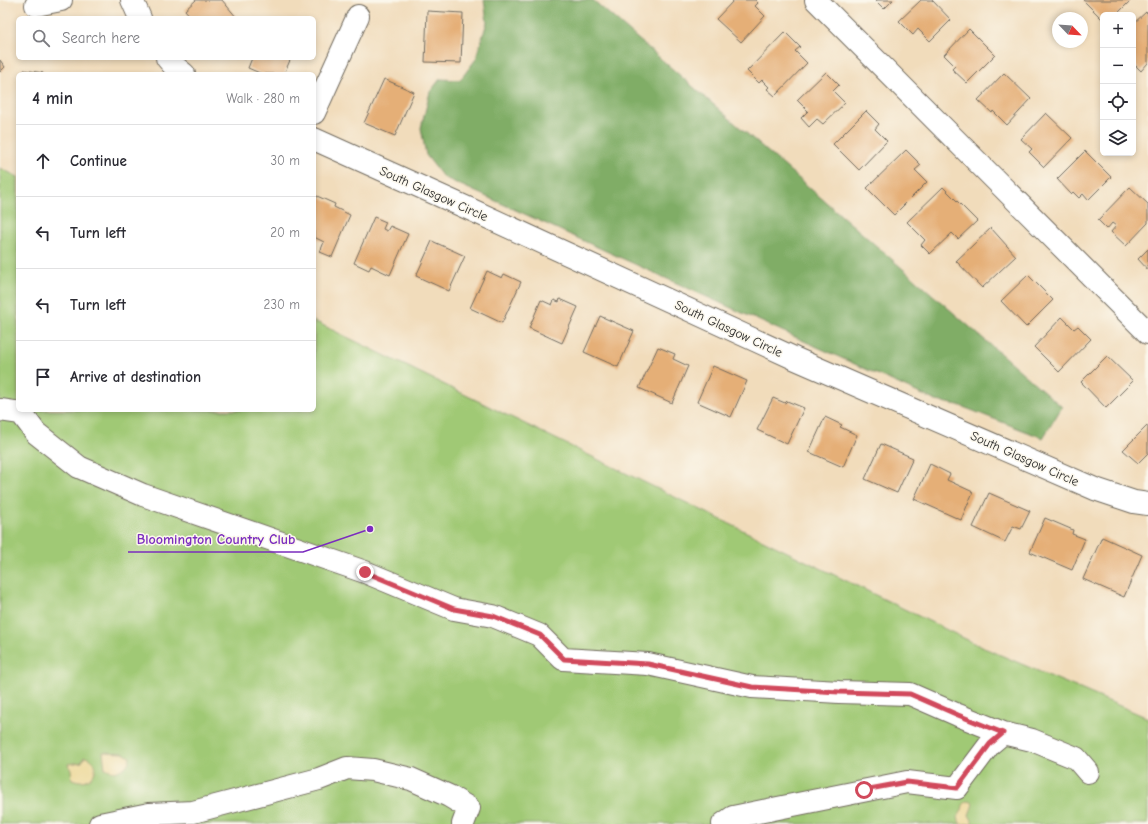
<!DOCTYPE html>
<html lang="en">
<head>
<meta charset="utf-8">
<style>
	:root { --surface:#fff; --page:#f2f2f3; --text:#2b2b33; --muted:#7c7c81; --line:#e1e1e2 }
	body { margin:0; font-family:"Comic Neue",sans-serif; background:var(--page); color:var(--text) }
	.controls { position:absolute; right:12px; top:12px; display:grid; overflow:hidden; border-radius:6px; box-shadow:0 2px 6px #0003 }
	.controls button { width:36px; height:36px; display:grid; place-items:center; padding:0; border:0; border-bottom:1px solid var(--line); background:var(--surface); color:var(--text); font:20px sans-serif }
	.compass { position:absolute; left:1052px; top:12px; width:36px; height:36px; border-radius:50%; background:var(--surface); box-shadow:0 2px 6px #0003; rotate:115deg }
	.stop { position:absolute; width:12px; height:12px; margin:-9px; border:3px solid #d1495b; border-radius:50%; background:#fff }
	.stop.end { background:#d1495b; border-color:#fff; box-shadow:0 1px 4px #0008 }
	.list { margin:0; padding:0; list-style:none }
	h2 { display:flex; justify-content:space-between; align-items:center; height:52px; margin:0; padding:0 16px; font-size:17px }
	h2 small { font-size:13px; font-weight:400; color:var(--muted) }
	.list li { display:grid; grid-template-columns:26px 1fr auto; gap:12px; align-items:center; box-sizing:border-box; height:72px; padding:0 16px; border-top:1px solid var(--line) }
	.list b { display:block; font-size:15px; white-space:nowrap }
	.list em { font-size:13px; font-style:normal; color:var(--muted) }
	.icon { flex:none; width:22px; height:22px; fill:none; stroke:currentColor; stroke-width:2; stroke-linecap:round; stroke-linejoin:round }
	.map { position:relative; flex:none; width:1148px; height:824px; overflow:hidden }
	.search { position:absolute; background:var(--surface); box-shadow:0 2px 6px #0003; left:16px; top:16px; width:300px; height:44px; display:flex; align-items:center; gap:10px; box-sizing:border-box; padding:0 14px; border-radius:6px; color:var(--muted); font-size:15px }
	.panel { position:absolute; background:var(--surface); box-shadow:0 2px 6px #0003; left:16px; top:72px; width:300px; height:340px; border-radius:6px }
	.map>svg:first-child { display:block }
	.green { fill:#a0c974; stroke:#667a50 }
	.forest { fill:#80ad66; stroke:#566c48 }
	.sand { fill:#eeda9e; stroke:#8c8264 }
	.building { fill:#e5af77 }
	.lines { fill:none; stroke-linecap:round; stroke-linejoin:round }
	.minor-casing { stroke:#70695d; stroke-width:24 }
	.minor { stroke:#fff; stroke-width:22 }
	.route { stroke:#d1495b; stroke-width:5 }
	.labels { text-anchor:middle; stroke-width:3; stroke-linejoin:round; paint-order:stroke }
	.street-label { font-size:13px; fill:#2b2b2b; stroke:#fbf7ec }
	.leader { fill:none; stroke:#7b2cbf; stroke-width:1.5 }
	.callout-dot { fill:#7b2cbf; stroke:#fbf7ec; stroke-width:1.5 }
	.callout-label { font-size:14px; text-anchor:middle; font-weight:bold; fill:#7b2cbf; stroke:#fbf7ec; stroke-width:3; stroke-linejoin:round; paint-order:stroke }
</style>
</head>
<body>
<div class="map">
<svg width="1148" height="824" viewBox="0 0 1148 824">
	<rect width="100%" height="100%" fill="#fbf7ec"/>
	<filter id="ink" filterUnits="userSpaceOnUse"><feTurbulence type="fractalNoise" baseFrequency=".025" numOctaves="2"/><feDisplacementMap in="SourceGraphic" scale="8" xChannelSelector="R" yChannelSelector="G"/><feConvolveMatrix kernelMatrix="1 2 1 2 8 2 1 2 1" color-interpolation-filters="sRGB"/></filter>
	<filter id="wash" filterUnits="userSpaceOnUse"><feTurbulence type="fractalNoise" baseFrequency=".012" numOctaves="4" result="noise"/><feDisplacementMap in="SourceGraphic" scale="16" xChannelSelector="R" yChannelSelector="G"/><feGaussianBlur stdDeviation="0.9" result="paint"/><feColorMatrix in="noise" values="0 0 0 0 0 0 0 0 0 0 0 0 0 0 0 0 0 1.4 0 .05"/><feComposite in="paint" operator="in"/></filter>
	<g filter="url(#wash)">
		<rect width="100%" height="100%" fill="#f1dcbb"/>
		<!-- green -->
		<path class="green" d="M0,168L18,177V410H314V321L984,648L1148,718V824H0Z"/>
		<!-- forest -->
		<path class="forest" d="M484,0H593L1062,407L1043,438L958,405L936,401L443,177L426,155L421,128L430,92L440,79L460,80L476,59L487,22Z"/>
		<!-- sand -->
		<path class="sand" d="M103,752L123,753L130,757C129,766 123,769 115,772L105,768Z
			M84,757C104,759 96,789 72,779L71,770L68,764L82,762Z
			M969,801L973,803L972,807L969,815L972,820V824H960L958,817C958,817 961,812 961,812C964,806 961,804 969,801Z"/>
		<g id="blocks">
			<!-- building -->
			<path class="building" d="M196,0H222L237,18H192L185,10Z
				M734,0H755L758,3L755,6L765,16L741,42L716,19Z
				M875,0H893L884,9Z
				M921,0H932L951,20L930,41L918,29L913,35L899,21Z
				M1083,0H1131L1116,15H1103V20Z
				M427,11L463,13L461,63L425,62Z
				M1146,12L1148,14V63L1141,71L1133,63V24Z
				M969,29L995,55L967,83L952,69L955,66L944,55Z
				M785,32L800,47L795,51L807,63L775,96L767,89L769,87L762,80L759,83L747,71Z
				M252,58H291L284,74H262L248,68Z
				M0,60L5,67L0,72Z
				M24,70L43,73V74H23Z
				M826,72L839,85L833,91L845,103L823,124L817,119L809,127L801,118L808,111L797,100Z
				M1004,73L1031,99L1007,125L993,111L992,113L978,100Z
				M384,79L414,92L395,136L364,123Z
				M866,111L879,124L875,129L887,141L859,170L833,144Z
				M1046,113L1072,138L1044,167L1029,152L1032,149L1021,139Z
				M906,150L921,165L915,170L927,182L894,215L867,188Z
				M1085,151L1111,177L1088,200L1083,194L1079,198L1073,192L1071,194L1057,179Z
				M943,187L977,221L958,239L952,233L930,254L921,245L925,240L907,222Z
				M1130,187L1148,204V223L1126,246L1111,232L1116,226L1112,223L1107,229L1098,220Z
				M317,196L335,204L334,207L350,215L332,257L320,252L324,242L314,237V203Z
				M374,217L386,222L383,229L387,231L390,226L408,234L390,275L371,266L369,270L354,263Z
				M991,228L1016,256L982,288L956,261Z
				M432,241L465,256L449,291L416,276Z
				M1148,249V270L1138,259Z
				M487,271L502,278L504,274L521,282L502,323L470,308Z
				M1028,275L1053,300L1026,327L1001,301Z
				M560,299L578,307L562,343L529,328L541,300L552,305L554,300L559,302Z
				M600,316L634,331L618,367L584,352Z
				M1062,317L1074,329L1078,326L1091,339L1059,372L1034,347Z
				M658,347L675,354L673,359L688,366L672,403L639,388Z
				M1107,356L1133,381L1106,408L1081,382Z
				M713,366L747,381L731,417L697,402Z
				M773,398L785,403L787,401L804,408L787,444L757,430Z
				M825,417L842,425L840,427L857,435L843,467L809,452Z
				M1148,425V453L1138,463L1123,450Z
				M881,444L913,458L897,493L865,479Z
				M930,464L950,474L947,480L973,492L961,520L914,499Z
				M989,493L1030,511L1021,529L1013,526L1005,542L973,527Z
				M1045,518L1073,530L1072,534L1085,539L1072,570L1030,552Z
				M1102,537L1142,555L1124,597L1083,579Z"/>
		</g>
	</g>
	<g filter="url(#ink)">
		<use href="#blocks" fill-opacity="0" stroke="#70695d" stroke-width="1"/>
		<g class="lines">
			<!-- minor casing -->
			<g class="minor-casing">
				<path id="minor" d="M132,0L140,18
					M816,0L1148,333
					M36,5L61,0
					M167,58L173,65L184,74
					M314,113L358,16
					M314,139L474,211L796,359L1095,489L1134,502L1148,504
					M0,410L21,413L36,433L79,467L143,495L365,572L454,609L493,616L539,635L563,659L648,664L752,687L839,692L910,694L958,715L1003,733
					M100,824L149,814L193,812L319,779L347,768L373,770L411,779L449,796L469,808L463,824
					M723,824L733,817L907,782L957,788L990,744L1003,733L1032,740L1076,758L1088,772"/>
			</g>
			<!-- minor -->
			<use href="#minor" class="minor"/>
		</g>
	</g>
	<g class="lines" filter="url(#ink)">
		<!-- route -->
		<path class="route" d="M365,572L454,609L493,616L540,635L564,659L648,664L752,687L839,692L910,694L958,715L1003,733L990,744L957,788L907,782L864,790"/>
	</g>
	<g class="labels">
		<!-- street labels -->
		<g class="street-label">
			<text transform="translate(434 193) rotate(24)" y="5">South Glasgow Circle</text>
			<text transform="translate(729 328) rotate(25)" y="5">South Glasgow Circle</text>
			<text transform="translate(1025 458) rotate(24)" y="5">South Glasgow Circle</text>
		</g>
	</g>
	<!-- callouts -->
	<path class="leader" d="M370 529L303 552H128"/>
	<circle class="callout-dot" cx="370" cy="529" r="4"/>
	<g class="callout-label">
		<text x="216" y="544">Bloomington Country Club</text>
	</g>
</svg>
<div class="controls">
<button>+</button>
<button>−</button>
<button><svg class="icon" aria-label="locate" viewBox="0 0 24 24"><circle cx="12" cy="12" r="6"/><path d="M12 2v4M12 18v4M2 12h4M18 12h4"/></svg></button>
<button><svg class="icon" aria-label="layers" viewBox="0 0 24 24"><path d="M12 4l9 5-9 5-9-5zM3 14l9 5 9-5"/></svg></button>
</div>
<svg class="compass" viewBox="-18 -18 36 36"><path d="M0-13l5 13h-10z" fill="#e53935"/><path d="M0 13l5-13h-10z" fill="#7c7c81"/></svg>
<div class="stop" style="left:864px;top:790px"></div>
<div class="stop end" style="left:365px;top:572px"></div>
<div class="search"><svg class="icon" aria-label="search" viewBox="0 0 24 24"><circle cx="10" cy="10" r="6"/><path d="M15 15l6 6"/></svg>Search here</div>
<section class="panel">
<h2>4 min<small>Walk · 280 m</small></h2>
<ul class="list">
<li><svg class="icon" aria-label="ahead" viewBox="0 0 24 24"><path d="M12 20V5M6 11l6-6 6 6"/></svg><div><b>Continue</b></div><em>30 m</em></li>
<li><svg class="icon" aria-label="left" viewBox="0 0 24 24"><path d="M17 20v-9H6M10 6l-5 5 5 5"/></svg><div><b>Turn left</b></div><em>20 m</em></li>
<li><svg class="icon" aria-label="left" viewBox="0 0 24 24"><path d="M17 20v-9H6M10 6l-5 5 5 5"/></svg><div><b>Turn left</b></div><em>230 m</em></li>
<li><svg class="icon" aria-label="arrive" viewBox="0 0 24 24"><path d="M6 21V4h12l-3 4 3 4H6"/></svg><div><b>Arrive at destination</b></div></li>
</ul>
</section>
</div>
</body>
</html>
